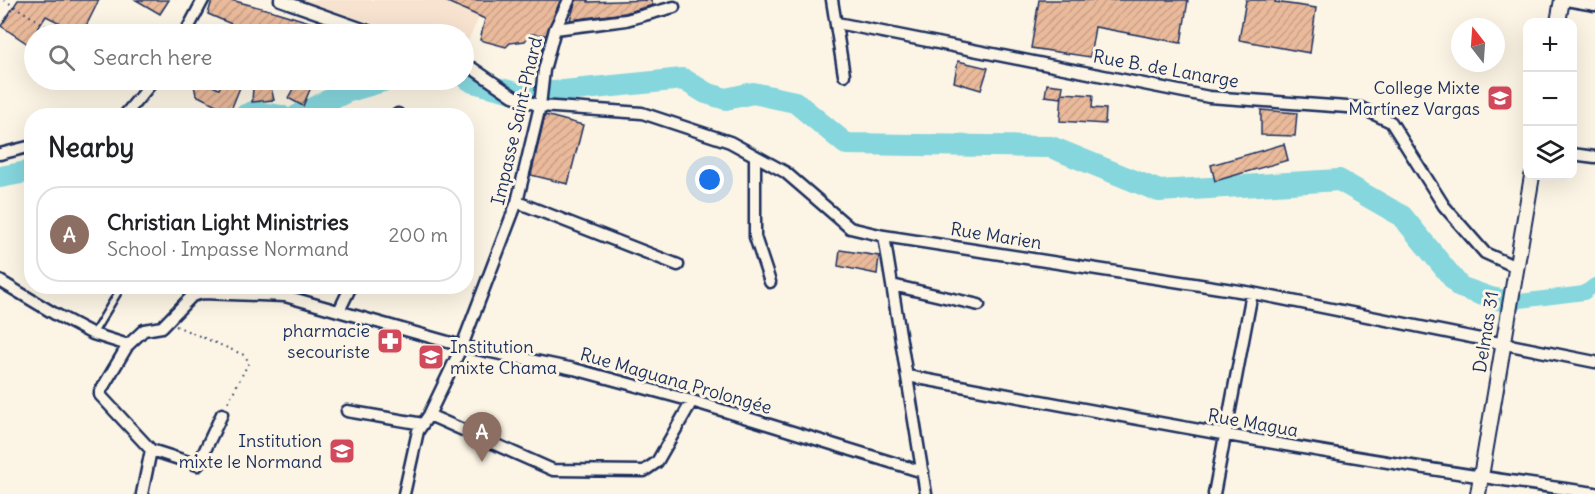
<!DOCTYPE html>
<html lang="en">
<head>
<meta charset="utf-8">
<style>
	:root { --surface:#fff; --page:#f6f6f6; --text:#202124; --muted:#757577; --line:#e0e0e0; --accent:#d1495b }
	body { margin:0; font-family:Delius,sans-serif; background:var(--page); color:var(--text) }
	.controls { position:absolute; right:18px; top:18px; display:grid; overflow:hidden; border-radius:12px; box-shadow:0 6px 24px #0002 }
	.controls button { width:54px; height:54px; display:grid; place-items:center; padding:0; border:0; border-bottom:2px solid var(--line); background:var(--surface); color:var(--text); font:30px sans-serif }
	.compass { position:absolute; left:1451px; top:18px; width:54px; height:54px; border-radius:50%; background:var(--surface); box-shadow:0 6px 24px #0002; rotate:343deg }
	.you { position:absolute; left:710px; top:180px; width:21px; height:21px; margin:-15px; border:4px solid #fff; border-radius:50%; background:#1a73e8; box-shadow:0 0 0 9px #1a73e833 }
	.badge { display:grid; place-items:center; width:39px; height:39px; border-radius:50%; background:var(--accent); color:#fff; font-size:20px; font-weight:700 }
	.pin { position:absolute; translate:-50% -50px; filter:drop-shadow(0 2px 3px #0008) }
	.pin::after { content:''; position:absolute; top:32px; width:21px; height:18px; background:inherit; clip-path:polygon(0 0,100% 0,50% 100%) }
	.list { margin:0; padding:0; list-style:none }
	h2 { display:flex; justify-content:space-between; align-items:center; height:78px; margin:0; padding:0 24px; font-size:26px }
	h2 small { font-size:20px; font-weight:400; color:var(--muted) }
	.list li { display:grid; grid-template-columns:39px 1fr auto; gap:18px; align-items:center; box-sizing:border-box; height:96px; margin:0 12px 12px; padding:0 12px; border:2px solid var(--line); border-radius:24px }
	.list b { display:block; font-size:22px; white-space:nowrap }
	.list p { margin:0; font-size:20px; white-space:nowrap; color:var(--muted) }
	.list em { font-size:20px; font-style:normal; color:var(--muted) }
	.icon { flex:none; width:33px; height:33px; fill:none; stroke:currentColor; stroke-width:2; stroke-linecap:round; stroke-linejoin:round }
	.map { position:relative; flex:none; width:1595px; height:494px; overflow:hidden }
	.search { position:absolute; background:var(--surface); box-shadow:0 6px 24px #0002; left:24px; top:24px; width:450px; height:66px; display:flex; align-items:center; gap:15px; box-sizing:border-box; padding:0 21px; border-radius:33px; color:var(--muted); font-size:22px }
	.panel { position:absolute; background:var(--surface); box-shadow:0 6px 24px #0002; left:24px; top:108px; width:450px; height:186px; border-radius:24px }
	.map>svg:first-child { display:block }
	.built { fill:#f7e3cf }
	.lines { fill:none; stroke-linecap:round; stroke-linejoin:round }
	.canal { stroke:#85d6dd; stroke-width:14 }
	.river { stroke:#85d6dd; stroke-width:22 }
	.building { fill:url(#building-hatch); stroke:#1b2f5e; stroke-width:1.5 }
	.service-casing { stroke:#1b2f5e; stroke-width:10 }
	.minor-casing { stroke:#1b2f5e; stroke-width:15 }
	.tertiary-casing { stroke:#1b2f5e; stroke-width:18 }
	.path { stroke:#1b2f5e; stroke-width:2; stroke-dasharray:1.5 4.5; stroke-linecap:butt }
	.service { stroke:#fcf5e5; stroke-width:5 }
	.minor { stroke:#fcf5e5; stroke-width:10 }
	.tertiary { stroke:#fcf5e5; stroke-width:14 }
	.labels { text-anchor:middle; stroke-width:6; stroke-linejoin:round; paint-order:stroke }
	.street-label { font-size:18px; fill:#1b2f5e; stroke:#fcf5e5 }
	.poi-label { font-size:18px; fill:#1b2f5e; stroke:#fcf5e5; text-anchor:end }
</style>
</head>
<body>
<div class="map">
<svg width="1595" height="494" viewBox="0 0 1595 494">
	<defs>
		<pattern id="building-hatch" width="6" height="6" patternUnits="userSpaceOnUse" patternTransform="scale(1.5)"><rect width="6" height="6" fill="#eaba9b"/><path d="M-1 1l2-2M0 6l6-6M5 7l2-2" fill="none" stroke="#c8a088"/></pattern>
	</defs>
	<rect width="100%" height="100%" fill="#fcf5e5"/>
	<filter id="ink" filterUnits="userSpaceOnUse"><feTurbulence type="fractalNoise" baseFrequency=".0167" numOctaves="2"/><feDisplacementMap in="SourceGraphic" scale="12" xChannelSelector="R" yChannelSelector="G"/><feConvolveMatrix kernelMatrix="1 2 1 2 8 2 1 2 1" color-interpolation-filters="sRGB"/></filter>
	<g filter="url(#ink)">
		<!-- built -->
		<path class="built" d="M298,0H487L464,50V34H407Z"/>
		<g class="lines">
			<!-- canal -->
			<path class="canal" d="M1512,302L1584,293L1595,285"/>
			<!-- river -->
			<path class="river" d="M464,76L473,82L524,95L683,79L706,93L726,99L753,93L795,102L846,144L1051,147L1159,191L1339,180L1402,216L1460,287L1491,298L1512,302
				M243,116L253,112L281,116
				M297,116L346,92L387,80
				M0,177L32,171"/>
		</g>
		<!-- building -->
		<path class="building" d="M18,0H99L82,34L46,16L28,44L1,26Z
			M136,0H169L160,14Z
			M212,0H231L273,11L342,32L341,34H241L243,29L208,14Z
			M443,0H559L560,1L546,35L530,34L525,41L510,43L506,47L480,40L485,19Z
			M576,0H588V2L651,0L653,5L625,13L570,20Z
			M1039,0H1188L1181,43L1095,27L1090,57L1031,48Z
			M1246,0H1275V2L1316,8L1310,53L1239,40Z
			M958,61L988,68L981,90L954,82Z
			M193,80H199L219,89L224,80H243L230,112L196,95Z
			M298,80H314L303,106L288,98Z
			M270,83L274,100L252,102L253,88Z
			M1047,84L1063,86L1061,98L1045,96Z
			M1062,93L1093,95L1092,108L1106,109L1105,124L1060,121Z
			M1261,110L1297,113L1295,136L1261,135Z
			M545,115L583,125L568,184L531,175Z
			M1284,144L1288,160L1215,181L1211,165Z
			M840,250L879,256L877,274L838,266Z"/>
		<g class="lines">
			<!-- service casing -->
			<g class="service-casing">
				<path id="service" d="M93,334L122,286"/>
			</g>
			<!-- minor casing -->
			<g class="minor-casing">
				<path id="minor" d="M280,0L377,34
					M832,0L844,75
					M1566,0L1595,5
					M837,23L1209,97L1361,108L1391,122L1444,206L1485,253L1516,267
					M555,29L626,20L674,7
					M185,34L203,0
					M464,65L472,68L513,96L540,106L642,113L730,142L785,172L850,228L884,236L1252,293L1595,362
					M124,116L154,80
					M395,116L398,114
					M0,154L32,146
					M1572,154L1595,157
					M755,156V237L770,282
					M517,202L678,265
					M884,236L926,494
					M0,281L55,314L93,334L128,345L144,330L162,327L192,296L203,293L285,296L462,346L574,369L692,401L923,472
					M892,285L979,305
					M339,311L351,286
					M128,345L100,392V395L151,450L142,494
					M907,376C1136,419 1364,462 1595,493
					M347,411L423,424
					M429,415L553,470L644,471L657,462L692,401
					M151,450L198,465L222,414
					M404,494L418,431L429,415L462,346L517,202L540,106L544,70L555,29L569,0
					M1214,494L1252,293"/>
			</g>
			<!-- tertiary casing -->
			<g class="tertiary-casing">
				<path id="tertiary" d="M1558,22L1562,0
					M1478,494L1532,176"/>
			</g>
			<!-- path -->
			<path class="path" d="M4,0L59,34
				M176,326L244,355L249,362L227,404"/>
			<!-- service -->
			<use href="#service" class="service"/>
			<!-- minor -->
			<use href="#minor" class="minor"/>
			<!-- tertiary -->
			<use href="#tertiary" class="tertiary"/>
		</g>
	</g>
	<!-- icons -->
	<defs>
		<g id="school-square" transform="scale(1.35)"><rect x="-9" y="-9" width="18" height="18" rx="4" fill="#d1495b" stroke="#fcf5e5"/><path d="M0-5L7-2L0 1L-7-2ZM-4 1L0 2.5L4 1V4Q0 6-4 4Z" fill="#fff"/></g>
		<g id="pharmacy-square" transform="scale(1.35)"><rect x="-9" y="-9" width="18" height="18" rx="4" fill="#d1495b" stroke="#fcf5e5"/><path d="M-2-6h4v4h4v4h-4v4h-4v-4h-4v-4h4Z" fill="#fff"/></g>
	</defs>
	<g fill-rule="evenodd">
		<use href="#school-square" x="1500" y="98"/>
		<use href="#pharmacy-square" x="390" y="341"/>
		<use href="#school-square" x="431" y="357"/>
		<use href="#school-square" x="342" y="451"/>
	</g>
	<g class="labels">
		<!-- street labels -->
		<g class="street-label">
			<text transform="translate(1166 69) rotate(10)" y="6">Rue B. de Lanarge</text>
			<text transform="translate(517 121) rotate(-77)" y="6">Impasse Saint-Phard</text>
			<text transform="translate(996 236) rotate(9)" y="6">Rue Marien</text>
			<text transform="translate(1486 332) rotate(-81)" y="6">Delmas 31</text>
			<text transform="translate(676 381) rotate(16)" y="6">Rue Maguana Prolongée</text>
			<text transform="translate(1253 423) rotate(10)" y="6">Rue Magua</text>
		</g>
		<!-- poi labels -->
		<g class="poi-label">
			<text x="1480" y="94">College Mixte<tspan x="1480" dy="21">Martínez Vargas</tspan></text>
			<text x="370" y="337">pharmacie<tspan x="370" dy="21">secouriste</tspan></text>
			<text x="450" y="353" text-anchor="start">Institution<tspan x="450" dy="21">mixte Chama</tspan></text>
			<text x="322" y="447">Institution<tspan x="322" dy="21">mixte le Normand</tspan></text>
		</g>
	</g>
</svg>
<div class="controls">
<button>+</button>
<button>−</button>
<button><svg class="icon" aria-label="layers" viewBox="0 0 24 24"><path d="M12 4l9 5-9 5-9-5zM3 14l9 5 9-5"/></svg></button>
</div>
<svg class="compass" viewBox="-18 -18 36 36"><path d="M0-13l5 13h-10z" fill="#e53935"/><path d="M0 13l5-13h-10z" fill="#757577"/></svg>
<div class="you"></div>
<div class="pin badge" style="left:482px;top:462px;background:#8d6e63">A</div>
<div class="search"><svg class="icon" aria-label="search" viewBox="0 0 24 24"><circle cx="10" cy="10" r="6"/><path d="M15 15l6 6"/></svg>Search here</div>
<section class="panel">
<h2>Nearby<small></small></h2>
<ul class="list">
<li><span class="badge" style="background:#8d6e63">A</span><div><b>Christian Light Ministries</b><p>School · Impasse Normand</p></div><em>200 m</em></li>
</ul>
</section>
</div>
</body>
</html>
